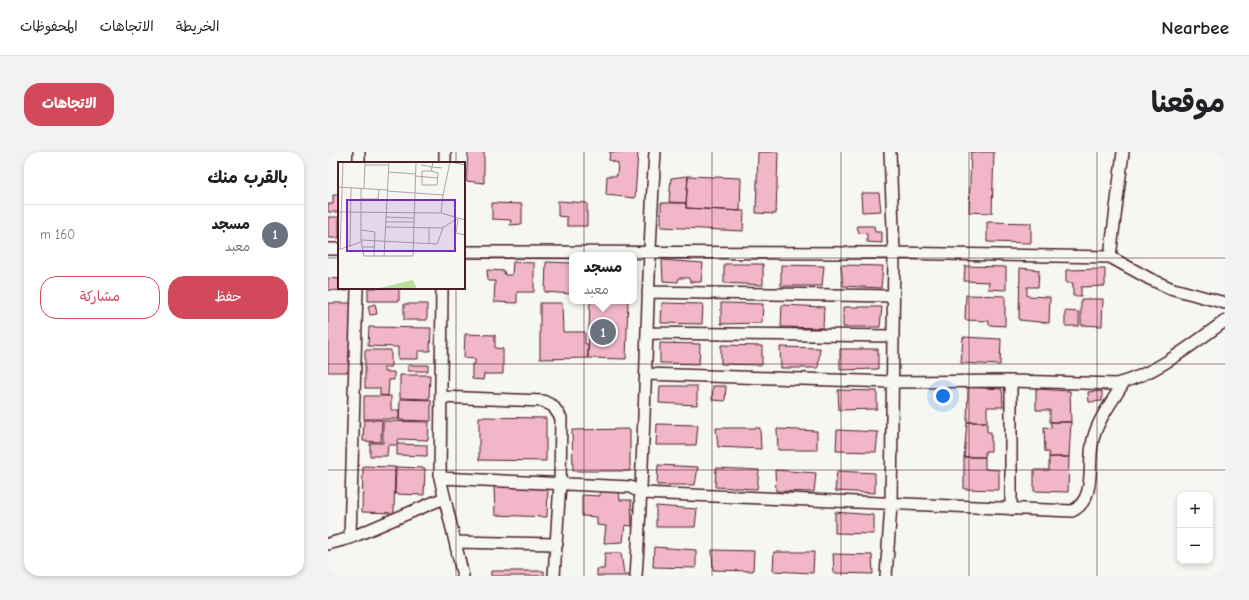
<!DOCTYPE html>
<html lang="ar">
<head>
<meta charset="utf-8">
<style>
	:root { --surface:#fff; --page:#f2f2f2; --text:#202124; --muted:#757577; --line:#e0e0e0; --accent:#d1495b }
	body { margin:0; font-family:"Comic Neue","Playpen Sans Arabic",sans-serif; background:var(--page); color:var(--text); direction:rtl }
	.controls { position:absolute; right:12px; bottom:12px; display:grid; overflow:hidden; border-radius:8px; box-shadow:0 2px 6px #0003 }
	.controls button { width:36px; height:36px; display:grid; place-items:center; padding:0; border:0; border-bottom:1px solid var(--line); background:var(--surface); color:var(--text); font:20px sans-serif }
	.you { position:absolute; left:615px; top:244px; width:14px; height:14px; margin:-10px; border:3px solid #fff; border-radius:50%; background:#1a73e8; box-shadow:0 0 0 6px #1a73e833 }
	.badge { display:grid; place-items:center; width:26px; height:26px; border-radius:50%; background:var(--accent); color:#fff; font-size:13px; font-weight:700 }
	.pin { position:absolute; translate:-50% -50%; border:2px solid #fff; box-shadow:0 1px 4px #0006 }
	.popup { position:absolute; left:241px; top:100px; width:68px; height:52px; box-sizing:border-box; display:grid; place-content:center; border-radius:8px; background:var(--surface); filter:drop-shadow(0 1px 3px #0005); font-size:13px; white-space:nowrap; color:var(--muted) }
	.popup b { font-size:15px; color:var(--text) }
	.popup::after { content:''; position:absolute; left:50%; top:100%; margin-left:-8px; border:8px solid transparent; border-top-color:var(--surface) }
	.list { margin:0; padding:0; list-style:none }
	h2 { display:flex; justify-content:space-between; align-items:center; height:52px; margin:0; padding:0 16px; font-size:17px }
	h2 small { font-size:13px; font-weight:400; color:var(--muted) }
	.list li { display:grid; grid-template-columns:26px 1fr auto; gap:12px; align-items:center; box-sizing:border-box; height:60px; padding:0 16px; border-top:1px solid var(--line) }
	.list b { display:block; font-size:15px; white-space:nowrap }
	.list p { margin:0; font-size:13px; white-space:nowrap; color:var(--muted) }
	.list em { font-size:13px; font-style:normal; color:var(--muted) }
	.actions { display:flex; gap:8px; padding:12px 16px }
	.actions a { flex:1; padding:9px 0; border:1px solid var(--accent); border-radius:16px; text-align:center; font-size:14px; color:var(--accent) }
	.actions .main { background:var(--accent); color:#fff }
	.map { position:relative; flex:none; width:897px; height:424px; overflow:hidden; direction:ltr; border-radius:16px }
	header { display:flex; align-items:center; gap:24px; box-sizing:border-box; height:56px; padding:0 20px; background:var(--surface); border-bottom:1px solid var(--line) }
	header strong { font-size:19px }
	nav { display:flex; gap:22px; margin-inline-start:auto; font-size:14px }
	.intro { display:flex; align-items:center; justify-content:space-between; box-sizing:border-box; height:96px; padding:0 24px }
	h1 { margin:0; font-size:28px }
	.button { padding:10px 18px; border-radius:16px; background:var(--accent); color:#fff; font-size:14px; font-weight:700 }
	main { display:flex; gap:24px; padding:0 24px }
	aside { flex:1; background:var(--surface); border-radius:16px; box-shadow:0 2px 6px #0003 }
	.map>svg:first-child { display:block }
	.building { fill:#f1b7c8; stroke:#4a1f2b }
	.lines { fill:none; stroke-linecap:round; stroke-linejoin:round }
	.street-casing { stroke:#4a1f2b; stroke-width:14 }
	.street { stroke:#f6f6f2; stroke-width:11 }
	.grid { fill:none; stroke:#4a1f2b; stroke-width:1; stroke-opacity:0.55 }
	.inset-road { fill:none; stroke:#b1a0a2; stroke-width:1 }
	.view { fill:#7b2cbf; fill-opacity:0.15; stroke:#7b2cbf; stroke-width:2 }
	.inset-edge { fill:none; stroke:#4a1f2b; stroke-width:2 }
</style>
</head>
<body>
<header>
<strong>Nearbee</strong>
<nav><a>الخريطة</a><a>الاتجاهات</a><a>المحفوظات</a></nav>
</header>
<div class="intro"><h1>موقعنا</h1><a class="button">الاتجاهات</a></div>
<main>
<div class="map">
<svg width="897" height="424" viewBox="0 0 897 424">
	<rect width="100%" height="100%" fill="#f6f6f2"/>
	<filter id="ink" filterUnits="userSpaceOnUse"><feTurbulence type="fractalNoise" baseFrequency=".025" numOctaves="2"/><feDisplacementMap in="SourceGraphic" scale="8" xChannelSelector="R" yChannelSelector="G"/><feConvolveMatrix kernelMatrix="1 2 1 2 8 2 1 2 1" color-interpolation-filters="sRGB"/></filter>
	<g filter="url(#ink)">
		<!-- building -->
		<path class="building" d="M140,0H156V31L138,29Z
			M282,0H310L307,46L278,43L279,24H289L290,11L281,8Z
			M430,0H450L448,62L428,61Z
			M643,0H666L664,61L641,60Z
			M360,24L413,26L412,59L358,56Z
			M360,24L358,51L341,50L343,26Z
			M533,41H551L553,59L534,60Z
			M5,43H11V60H0V52H5Z
			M230,49L259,51V74H239V65L230,64Z
			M164,51L194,52V72L182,73L183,68L164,67Z
			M333,51H358V56L416,59L415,79L333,75Z
			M0,65H11V86H0Z
			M659,70L703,71V91L659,90Z
			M529,74H546L547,80H554V91L539,90V82L531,81Z
			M334,108L375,111L373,130H362L361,126H351L350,130L335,129Z
			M185,110L206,111V140H189V151L166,150L167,129H160L159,118L176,119L177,123H184Z
			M218,110L244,111V142L217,140Z
			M396,112H435V133L396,131Z
			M453,113L496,114L494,134H453Z
			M513,113L555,114L553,136L515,134Z
			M637,114L678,115V138L660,137L661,130L636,129Z
			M692,116L711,118L710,135H699V144L722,145L721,171L691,168Z
			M777,117V134L753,135V144H745V131H738V118Z
			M0,126L11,127V136H20V139L0,138Z
			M40,136H71V149H40Z
			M638,143L677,144V174L661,173V169L637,168Z
			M753,147H775L774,174L753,173Z
			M262,149H300L298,207L260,206Z
			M0,151H23V220H0Z
			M212,151H234L235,180H257V192H260V206L212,207Z
			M334,151L375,152L374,172L333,171Z
			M393,151L435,152L434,171L393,172Z
			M47,152L49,162L42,163L40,154Z
			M76,152H99V168H76Z
			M454,153L496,155L495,176L453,175Z
			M515,155H554L552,175H515Z
			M737,159L751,160V174H737Z
			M41,175L103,176L102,199H90V207H70V195L40,194Z
			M137,182L167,183V196L175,197V222H156L155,228L144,227V212H147V207L136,206Z
			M635,185L673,187L672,213L633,211Z
			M332,191L372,192L371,212L332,211Z
			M393,193L434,194V213L393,212Z
			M452,195L492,196L490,216H453Z
			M512,197H550V217L512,218Z
			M37,198H63V215H56V220H66V228H61L60,244L52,243V236H37Z
			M80,213H100V219H80Z
			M72,223H102L101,247L72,246Z
			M332,234H369V253L331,251Z
			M385,234H398L397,249L384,248Z
			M640,235L674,237L675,255H659V270H639Z
			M708,237L742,239L743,270H722V258H708Z
			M510,238L549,239V257L511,258Z
			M774,239V249L761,250L760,240Z
			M36,244H63V258H71V267H36Z
			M72,247L103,248V269L71,268Z
			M151,265L218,266V309L151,308Z
			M36,268H54L53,290L35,289Z
			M55,269L101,270L100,288L70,287L69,293H60L59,304H42V291H55Z
			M639,270H659V280H663V299H657V305H636Z
			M722,270H743L741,305H721V300H717L716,275L724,276Z
			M329,272L370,273L368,293H328Z
			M388,276H432L433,297L390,295Z
			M302,277V319H245L244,278Z
			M449,277L489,279V298H450Z
			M509,278L550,280L548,300L508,299Z
			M69,292L99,293V304L69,303Z
			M636,305H657V317L671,318V338L636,337Z
			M721,305H741L740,340L706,339V318H721Z
			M330,313L370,315L367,333H329Z
			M35,314L67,315L66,361L34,360Z
			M68,315L97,316L96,343L67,342Z
			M388,316L431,318L429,337L387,335Z
			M447,318L488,321L486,340L448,339Z
			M509,319L547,321V341L507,339Z
			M166,334L220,335L219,365L167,363Z
			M272,339L291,340L292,348H303L304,374L297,373L295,390L276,391L278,374L269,373V365L254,364V343L272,344Z
			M328,354L369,357L367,375H328Z
			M507,360L546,363V382L507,381Z
			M326,395L368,398V416L325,415Z
			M384,398L426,399L425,419L385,418Z
			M446,400H486L485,421L445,419Z
			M277,401H293L296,422H301V424H269V417H276Z
			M505,402L544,403L545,422L506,421Z
			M163,419H216V424H163Z"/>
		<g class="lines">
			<!-- street casing -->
			<g class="street-casing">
				<path id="street" d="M31,11V0
					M117,11V0
					M0,97H11
					M136,100L566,101L782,105L822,127L842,136L897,151
					M782,105L795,0
					M114,136L112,326L135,424
					M320,140L564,144
					M319,181L564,184
					M318,222L564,230L683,229L788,232C829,222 863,193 897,169
					M113,245L215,249L225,254L233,266L232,331L226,424
					M112,326L302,335L314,341L744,359C768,348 760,314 764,293C767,270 785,249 796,230
					M683,357V229
					M22,386L29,136
					M127,390L229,392
					M0,392L22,386L116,346
					M308,424C318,283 318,141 327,0
					M558,424L563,353L566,101L562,0"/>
			</g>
			<!-- street -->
			<use href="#street" class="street"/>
		</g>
	</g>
	<!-- grid -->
	<path class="grid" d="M128,0V11M256,0V424M384,0V424M513,0V424M641,0V424M769,0V424M0,106H11M136,106H897M128,136V424M0,212H897M0,318H897"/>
	<!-- overview -->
	<g transform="translate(10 10)">
		<rect width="127" height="127" fill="#f6f6f2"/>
		<path d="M75,118L79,127H37Z" fill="#badf99"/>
		<path class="inset-road" d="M112,0L127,3M27,3H50M83,3L94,5L95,0M93,9L100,11L99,23H84V9H93L94,5L104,6M50,10L77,12M77,14L100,16M0,25L49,28M23,26V78L26,94H75L78,0M26,27L27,0M49,29L105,33L112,0M23,37H40L41,27M0,50L103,51L127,58M103,51L105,33M48,55L76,56M120,57L118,71L127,73M47,60H77M47,65L104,66L119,57M23,68L37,70L36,95M23,78L99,82L105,66M91,81V66M12,85L13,26M24,85H37M0,88L23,80M2,88L5,0M46,95L51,0"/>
		<path class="view" d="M9,38H117V89H9Z"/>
		<rect width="127" height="127" class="inset-edge"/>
	</g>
</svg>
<div class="controls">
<button>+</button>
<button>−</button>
</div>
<div class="you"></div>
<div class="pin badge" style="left:275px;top:180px;background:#6b7280">1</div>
<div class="popup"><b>مسجد</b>معبد</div>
</div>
<aside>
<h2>بالقرب منك<small></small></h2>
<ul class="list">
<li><span class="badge" style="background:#6b7280">1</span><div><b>مسجد</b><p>معبد</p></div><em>160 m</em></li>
</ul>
<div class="actions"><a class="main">حفظ</a><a>مشاركة</a></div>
</aside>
</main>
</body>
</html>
